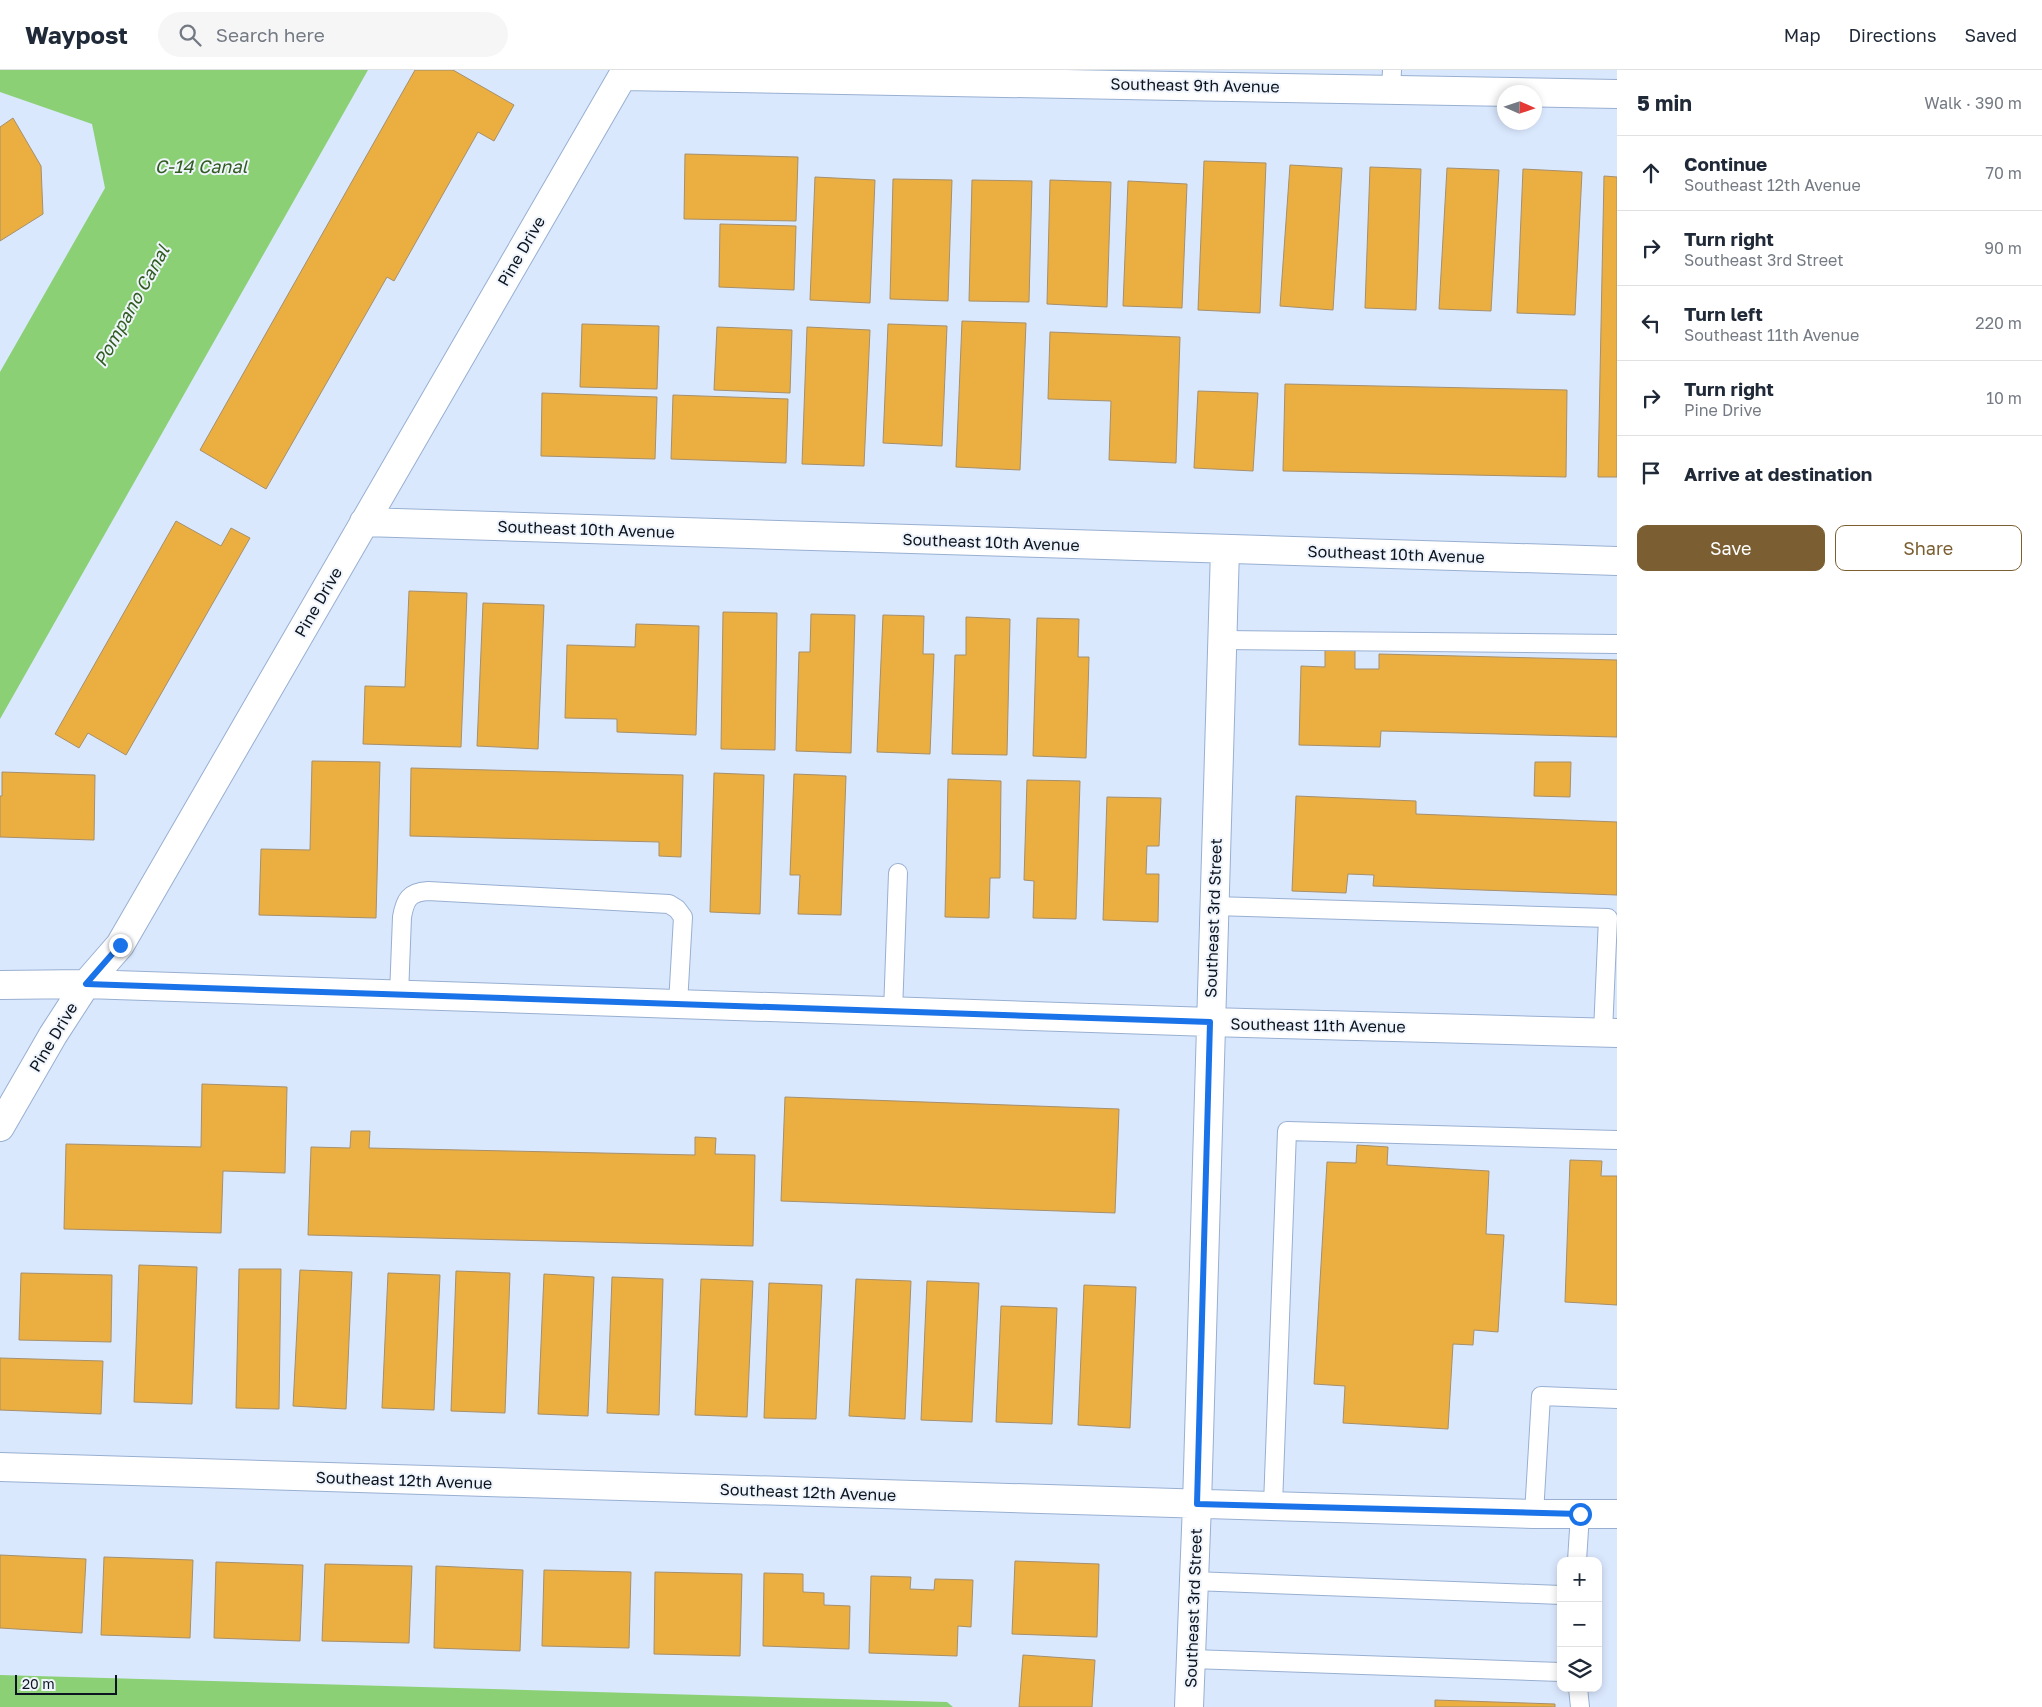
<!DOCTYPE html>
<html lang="en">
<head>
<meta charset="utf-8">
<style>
	:root { --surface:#fff; --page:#f6f6f7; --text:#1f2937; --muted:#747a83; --line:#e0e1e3; --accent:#7b5f32 }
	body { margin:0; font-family:"Golos Text",sans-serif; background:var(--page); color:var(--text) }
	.controls { position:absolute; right:15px; bottom:15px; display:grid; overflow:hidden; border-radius:10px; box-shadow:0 2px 8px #0003 }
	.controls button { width:45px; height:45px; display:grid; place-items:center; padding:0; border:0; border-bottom:1px solid var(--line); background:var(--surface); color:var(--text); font:25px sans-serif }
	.compass { position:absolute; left:1497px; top:15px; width:45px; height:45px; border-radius:50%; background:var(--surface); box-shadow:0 2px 8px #0003; rotate:93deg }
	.scale { position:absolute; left:15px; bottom:12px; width:102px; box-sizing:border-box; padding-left:5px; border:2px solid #0c1420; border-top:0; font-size:14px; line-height:18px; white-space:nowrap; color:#0c1420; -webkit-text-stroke:4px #f0f5fc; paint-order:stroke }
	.stop { position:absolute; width:15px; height:15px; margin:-11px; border:4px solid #1a73e8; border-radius:50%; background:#fff }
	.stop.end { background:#1a73e8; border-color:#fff; box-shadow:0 1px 5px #0008 }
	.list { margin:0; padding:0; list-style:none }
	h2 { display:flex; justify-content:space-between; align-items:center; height:65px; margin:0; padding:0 20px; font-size:21px }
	h2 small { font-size:16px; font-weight:400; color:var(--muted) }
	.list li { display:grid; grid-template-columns:32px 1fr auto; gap:15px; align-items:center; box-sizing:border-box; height:75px; padding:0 20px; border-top:1px solid var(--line) }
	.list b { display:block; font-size:19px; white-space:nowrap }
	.list p { margin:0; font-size:16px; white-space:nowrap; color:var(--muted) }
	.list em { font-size:16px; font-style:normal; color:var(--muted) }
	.actions { display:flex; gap:10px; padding:15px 20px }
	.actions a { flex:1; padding:11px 0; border:1px solid var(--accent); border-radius:10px; text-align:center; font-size:18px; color:var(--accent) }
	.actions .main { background:var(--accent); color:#fff }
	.icon { flex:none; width:28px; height:28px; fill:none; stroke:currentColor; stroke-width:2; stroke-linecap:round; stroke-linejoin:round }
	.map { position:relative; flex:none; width:1617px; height:1637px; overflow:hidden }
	header { display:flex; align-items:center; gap:30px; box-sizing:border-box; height:70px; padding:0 25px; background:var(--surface); border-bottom:1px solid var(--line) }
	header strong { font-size:24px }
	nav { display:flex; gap:28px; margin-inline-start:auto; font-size:18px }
	.search { width:350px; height:45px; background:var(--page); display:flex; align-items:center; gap:12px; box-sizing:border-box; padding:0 18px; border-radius:28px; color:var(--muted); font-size:19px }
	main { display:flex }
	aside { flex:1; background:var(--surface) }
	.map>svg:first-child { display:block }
	.water { fill:#8bd075 }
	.building { fill:#ebaf41; stroke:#a58f6c }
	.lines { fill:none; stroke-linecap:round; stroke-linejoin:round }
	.lane-casing { stroke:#98afd1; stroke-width:20 }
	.street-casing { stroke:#98afd1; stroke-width:30 }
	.lane { stroke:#fff; stroke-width:18 }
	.street { stroke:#fff; stroke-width:28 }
	.route { stroke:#1a73e8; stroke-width:6 }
	.labels { text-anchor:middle; stroke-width:4; stroke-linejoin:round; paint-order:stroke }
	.street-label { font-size:16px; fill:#0c1420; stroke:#f0f5fc }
	.water-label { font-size:18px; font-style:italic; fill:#305c20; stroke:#f0f5fc }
</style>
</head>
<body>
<header>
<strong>Waypost</strong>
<div class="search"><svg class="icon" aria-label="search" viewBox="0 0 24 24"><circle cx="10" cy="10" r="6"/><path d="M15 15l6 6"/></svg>Search here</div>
<nav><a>Map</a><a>Directions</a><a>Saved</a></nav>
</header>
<main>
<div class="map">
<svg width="1617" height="1637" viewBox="0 0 1617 1637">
	<rect width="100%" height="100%" fill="#dae8fe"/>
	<!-- water -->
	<path class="water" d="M0,0H368L0,649V302L105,118L92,54L0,22Z
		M0,1605L947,1632L953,1637H0Z"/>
	<!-- building -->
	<path class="building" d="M415,0H453L514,35L494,71L478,62L394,211L387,207L266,419L200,380Z
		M13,48L41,96L43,144L0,171V57Z
		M685,84L798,87L796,151L684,149Z
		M1204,91L1266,93L1260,243L1198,240Z
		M1290,95L1342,98L1333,240L1280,236Z
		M1370,97L1421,99L1416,240L1365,238Z
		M1447,98L1499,100L1491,241L1439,239Z
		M1523,99L1582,102L1575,245L1517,243Z
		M1604,106L1617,107V407H1598Z
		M815,107L875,110L870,233L810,230Z
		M893,109L952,110L948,231L890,229Z
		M972,110L1032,111L1029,232L969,231Z
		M1050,110L1111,112L1107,237L1047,234Z
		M1128,111L1187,114L1182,238L1123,236Z
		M720,154L796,156L794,220L719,217Z
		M962,251L1026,253L1020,400L956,397Z
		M582,254L659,256L657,319L580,317Z
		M888,254L947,256L942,376L883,373Z
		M717,257L792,260L790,323L714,320Z
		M807,257L870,260L864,396L802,394Z
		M1050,262L1180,267L1176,393L1109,390L1111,331L1048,329Z
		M1285,314L1567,320L1566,407L1283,401Z
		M1198,321L1258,323L1253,401L1194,398Z
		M542,323L657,327L655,389L541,386Z
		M673,325L788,329L786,393L671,389Z
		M176,451L221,476L231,458L250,468L126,685L88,663L79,678L55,664Z
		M409,521L467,523L461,677L363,674L365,616L405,617Z
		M483,533L544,535L538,679L477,676Z
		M723,542L777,543L775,680L721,679Z
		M811,544L855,545L851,683L796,681L799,582H810Z
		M883,545L924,546L923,584H934L930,684L877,682Z
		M966,547L1010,549L1007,685L952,684L955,585H966Z
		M1037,548L1079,549L1078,587H1089L1086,688L1033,686Z
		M636,554L699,556L696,665L617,662V649L565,648L567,575L635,577Z
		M1325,577L1355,578V599H1379V584L1617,590V667L1381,661L1380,677L1299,675L1301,596L1325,597Z
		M312,691L380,692L376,848L259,845L261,779L310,780Z
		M1535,692H1571L1570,727L1534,726Z
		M411,698L683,705L681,787L659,786V772L410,766Z
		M2,702L95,705L94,770L0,767V726H2Z
		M714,703L764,705L760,844L710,842Z
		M794,704L846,706L841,845L798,844L800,805H790Z
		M948,709L1001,711L1000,808H990L989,848L945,847Z
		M1027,710L1080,711L1076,849L1033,848L1034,811L1024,810Z
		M1296,726L1416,731V744L1617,752V825L1373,816L1374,805L1348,804L1346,823L1292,821Z
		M1107,727L1161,728L1159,776H1147L1146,804H1159L1158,852L1103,850Z
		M202,1014L287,1017L285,1103L223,1101L221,1163L64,1159L66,1074L201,1077Z
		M785,1027L1119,1039L1115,1143L781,1131Z
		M351,1061H370L369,1078L695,1085V1067L716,1068L715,1084L755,1085L753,1176L308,1165L311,1077L350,1078Z
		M1357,1075L1388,1077L1387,1095L1489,1101L1486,1164L1504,1165L1498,1262L1474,1260L1473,1275L1453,1274L1448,1359L1343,1353L1345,1316L1314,1314L1327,1092L1356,1093Z
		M1570,1090L1602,1091L1601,1106H1617V1235L1565,1232Z
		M139,1195L197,1197L192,1334L134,1332Z
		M239,1199H281L279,1339L236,1338Z
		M300,1200L352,1202L346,1339L293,1336Z
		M456,1201L510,1203L505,1343L451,1341Z
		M21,1203L112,1205L111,1272L19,1270Z
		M388,1203L440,1205L434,1340L382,1338Z
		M544,1204L594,1207L588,1346L538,1344Z
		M612,1207L663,1209L659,1345L607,1343Z
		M701,1209L753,1211L747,1347L695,1345Z
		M856,1209L911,1211L905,1349L849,1346Z
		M927,1211L979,1213L972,1352L921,1350Z
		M769,1213L822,1215L816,1349L764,1348Z
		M1084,1215L1136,1217L1130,1358L1078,1355Z
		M1001,1236L1057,1238L1052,1354L996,1352Z
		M0,1288L103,1291L101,1344L0,1340Z
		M0,1485L86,1489L82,1563L0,1558Z
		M104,1487L193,1490L190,1568L101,1565Z
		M1015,1491L1099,1494L1097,1567L1012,1564Z
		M216,1492L303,1495L300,1571L214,1568Z
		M325,1494L412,1496L409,1573L322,1571Z
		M436,1496L523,1500L520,1581L434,1578Z
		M544,1500L631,1502L629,1578L542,1576Z
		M655,1502L742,1504L740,1586L654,1584Z
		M764,1503L803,1504V1522L824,1523V1535L850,1536L849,1579L763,1576Z
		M871,1506L911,1507L910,1519L934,1520L935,1509L973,1510L971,1557L958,1556L957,1586L869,1583Z
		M1023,1585L1095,1590L1092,1637H1019Z
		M1435,1630L1555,1634V1637H1435Z"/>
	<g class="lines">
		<!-- lane casing -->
		<g class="lane-casing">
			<path id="lane" d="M1391,19L1392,0
				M1222,570L1617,574
				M1214,836L1608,848L1603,962
				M399,925L402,847C405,830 409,822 428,821L669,834L677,839L683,847L678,934
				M893,942L898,803
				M1273,1435L1287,1061L1617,1070
				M1534,1444L1541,1326L1617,1329
				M1577,1491L1580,1444
				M1193,1511L1561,1525
				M1191,1589L1561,1602
				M1578,1618L1580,1637"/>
		</g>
		<!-- street casing -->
		<g class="street-casing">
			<path id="street" d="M623,6L1617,24
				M364,452L1617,491
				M0,915L86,914L1210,952L1617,963
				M0,1057L53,965L86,914L120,875L626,0
				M0,1397L1534,1444H1617
				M1189,1637L1197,1434L1225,479"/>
		</g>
		<!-- lane -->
		<use href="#lane" class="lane"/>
		<!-- street -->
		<use href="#street" class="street"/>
	</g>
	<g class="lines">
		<!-- route -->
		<path class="route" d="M120,875L86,914L1210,952L1197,1434L1580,1444"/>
	</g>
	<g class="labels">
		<!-- street labels -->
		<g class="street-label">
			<text transform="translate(1195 15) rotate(1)" y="6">Southeast 9th Avenue</text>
			<text transform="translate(521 181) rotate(-60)" y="6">Pine Drive</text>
			<text transform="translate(586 459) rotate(2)" y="6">Southeast 10th Avenue</text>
			<text transform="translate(991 472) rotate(2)" y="6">Southeast 10th Avenue</text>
			<text transform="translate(1396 484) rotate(2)" y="6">Southeast 10th Avenue</text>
			<text transform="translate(318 532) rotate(-60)" y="6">Pine Drive</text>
			<text transform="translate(1213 848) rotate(-88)" y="6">Southeast 3rd Street</text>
			<text transform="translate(1318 955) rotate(1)" y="6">Southeast 11th Avenue</text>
			<text transform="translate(53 967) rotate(-59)" y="6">Pine Drive</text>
			<text transform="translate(404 1410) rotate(2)" y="6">Southeast 12th Avenue</text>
			<text transform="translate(808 1422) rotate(2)" y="6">Southeast 12th Avenue</text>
			<text transform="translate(1193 1538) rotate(-88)" y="6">Southeast 3rd Street</text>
		</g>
		<!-- water labels -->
		<g class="water-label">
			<text x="201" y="103">C-14 Canal</text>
			<text transform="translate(132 236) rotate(-61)" y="6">Pompano Canal</text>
		</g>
	</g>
</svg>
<div class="controls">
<button>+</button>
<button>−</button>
<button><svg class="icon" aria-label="layers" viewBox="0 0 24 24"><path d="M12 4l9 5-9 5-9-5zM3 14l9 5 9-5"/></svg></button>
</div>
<svg class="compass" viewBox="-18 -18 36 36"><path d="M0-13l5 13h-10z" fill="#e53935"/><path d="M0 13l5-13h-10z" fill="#747a83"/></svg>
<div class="scale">20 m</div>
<div class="stop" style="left:1580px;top:1444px"></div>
<div class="stop end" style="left:120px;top:875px"></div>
</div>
<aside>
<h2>5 min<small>Walk · 390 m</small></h2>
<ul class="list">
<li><svg class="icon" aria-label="ahead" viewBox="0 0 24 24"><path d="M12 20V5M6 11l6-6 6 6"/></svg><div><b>Continue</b><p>Southeast 12th Avenue</p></div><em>70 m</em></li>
<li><svg class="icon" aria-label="right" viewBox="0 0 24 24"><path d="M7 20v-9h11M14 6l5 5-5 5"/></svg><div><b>Turn right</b><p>Southeast 3rd Street</p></div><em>90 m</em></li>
<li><svg class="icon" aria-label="left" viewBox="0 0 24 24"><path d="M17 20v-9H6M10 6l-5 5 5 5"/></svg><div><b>Turn left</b><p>Southeast 11th Avenue</p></div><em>220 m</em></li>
<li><svg class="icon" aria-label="right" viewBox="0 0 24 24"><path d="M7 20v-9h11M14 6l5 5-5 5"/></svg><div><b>Turn right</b><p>Pine Drive</p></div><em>10 m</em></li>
<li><svg class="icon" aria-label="arrive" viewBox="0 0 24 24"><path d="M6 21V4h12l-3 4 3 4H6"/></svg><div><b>Arrive at destination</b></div></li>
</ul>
<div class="actions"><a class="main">Save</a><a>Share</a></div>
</aside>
</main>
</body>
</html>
